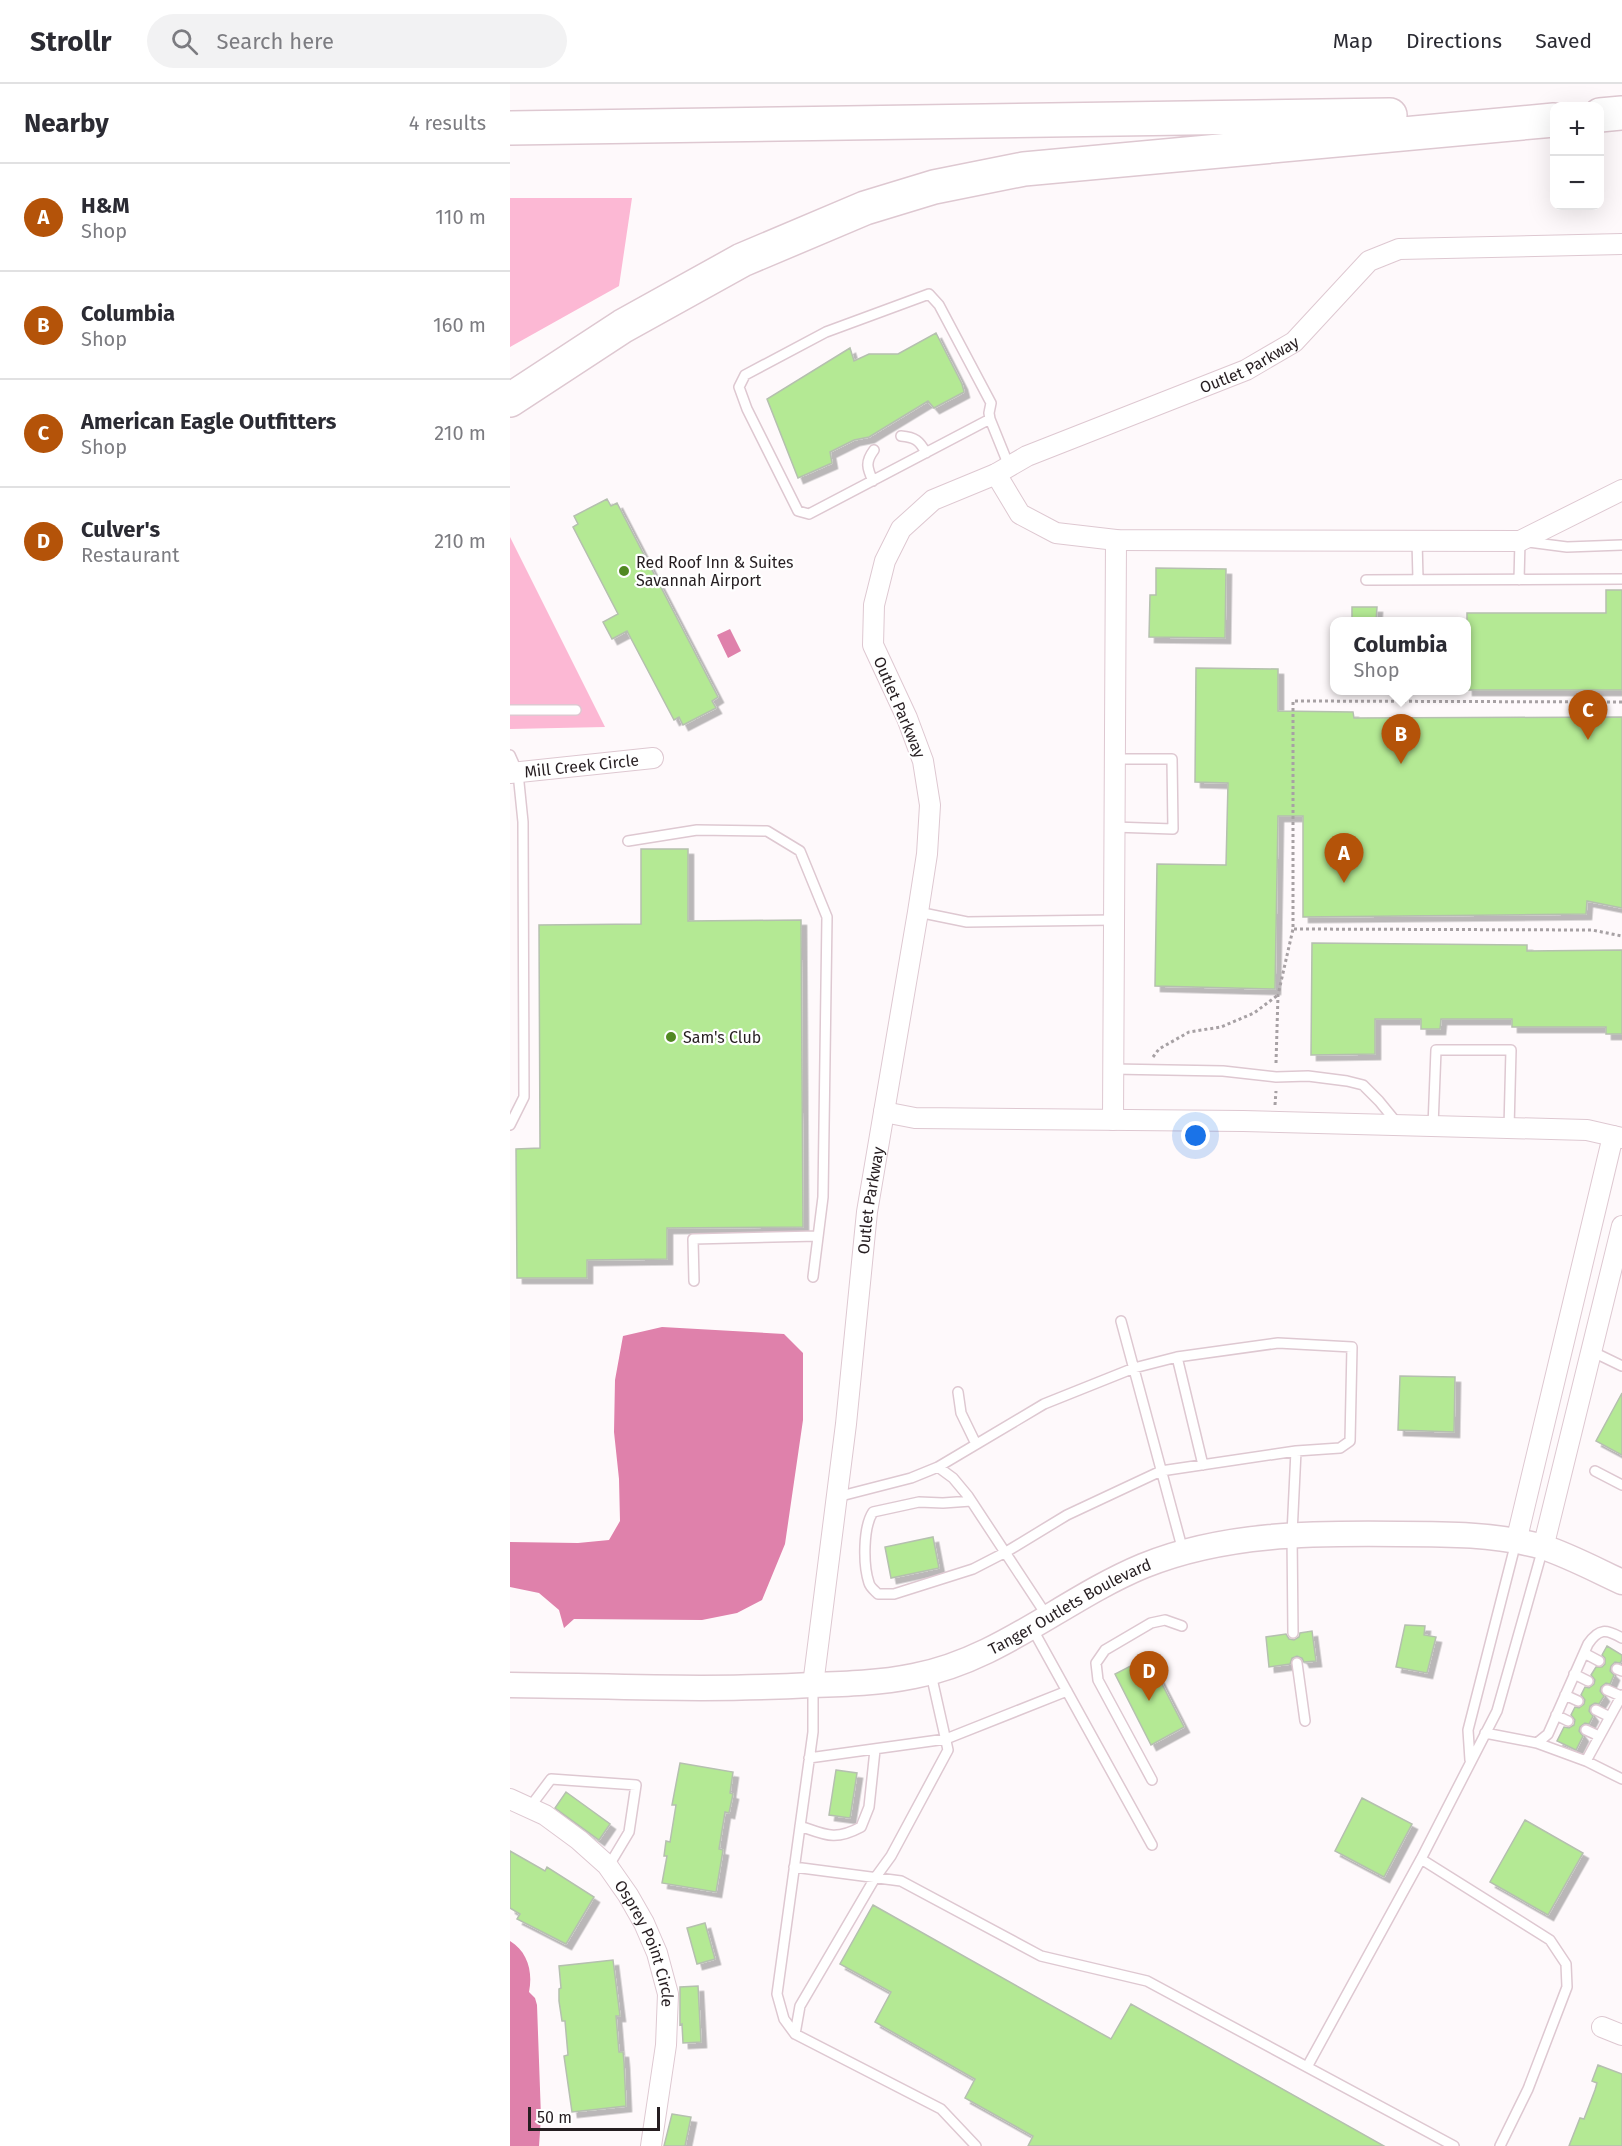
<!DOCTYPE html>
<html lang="en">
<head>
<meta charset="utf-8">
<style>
	:root { --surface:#fff; --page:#f2f2f3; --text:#2b2b33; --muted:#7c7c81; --line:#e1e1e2; --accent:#b45309 }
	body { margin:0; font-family:"Fira Sans",sans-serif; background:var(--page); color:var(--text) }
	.controls { position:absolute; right:18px; top:18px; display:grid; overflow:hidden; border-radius:12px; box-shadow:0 6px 24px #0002 }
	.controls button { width:54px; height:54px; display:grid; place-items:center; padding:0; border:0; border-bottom:2px solid var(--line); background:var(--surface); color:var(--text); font:30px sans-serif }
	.scale { position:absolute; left:18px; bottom:15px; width:132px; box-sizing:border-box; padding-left:6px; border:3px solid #261e21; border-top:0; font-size:16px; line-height:21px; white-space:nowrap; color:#261e21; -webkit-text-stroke:4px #fff; paint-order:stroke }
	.you { position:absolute; left:686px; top:1052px; width:21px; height:21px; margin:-15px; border:4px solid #fff; border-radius:50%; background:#1a73e8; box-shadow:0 0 0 9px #1a73e833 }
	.badge { display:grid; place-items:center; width:39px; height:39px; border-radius:50%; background:var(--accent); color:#fff; font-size:20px; font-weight:700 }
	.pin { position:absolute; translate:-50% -50px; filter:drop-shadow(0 2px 3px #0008) }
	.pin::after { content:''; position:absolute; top:32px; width:21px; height:18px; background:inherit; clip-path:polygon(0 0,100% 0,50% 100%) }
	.popup { position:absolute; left:820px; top:533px; width:141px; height:78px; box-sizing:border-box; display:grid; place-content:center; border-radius:12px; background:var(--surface); filter:drop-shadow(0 2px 4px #0005); font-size:20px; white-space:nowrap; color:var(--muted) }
	.popup b { font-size:22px; color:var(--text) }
	.popup::after { content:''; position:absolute; left:50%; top:100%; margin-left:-12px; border:12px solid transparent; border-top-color:var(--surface) }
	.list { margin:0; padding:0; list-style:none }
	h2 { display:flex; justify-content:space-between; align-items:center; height:78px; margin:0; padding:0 24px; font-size:26px }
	h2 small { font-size:20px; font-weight:400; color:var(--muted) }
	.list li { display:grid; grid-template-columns:39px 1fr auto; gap:18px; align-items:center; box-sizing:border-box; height:108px; padding:0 24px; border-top:2px solid var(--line) }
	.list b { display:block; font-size:22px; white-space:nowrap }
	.list p { margin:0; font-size:20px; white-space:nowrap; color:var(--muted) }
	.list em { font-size:20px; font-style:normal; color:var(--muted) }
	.icon { flex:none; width:33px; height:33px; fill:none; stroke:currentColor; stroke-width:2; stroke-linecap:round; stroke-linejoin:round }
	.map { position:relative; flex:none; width:1112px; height:2062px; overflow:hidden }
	header { display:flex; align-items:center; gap:36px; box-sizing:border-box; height:84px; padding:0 30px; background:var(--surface); border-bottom:2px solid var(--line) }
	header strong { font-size:28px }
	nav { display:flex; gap:33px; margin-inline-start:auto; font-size:21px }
	.search { width:420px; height:54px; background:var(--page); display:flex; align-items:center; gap:15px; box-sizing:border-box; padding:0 21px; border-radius:33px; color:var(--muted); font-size:22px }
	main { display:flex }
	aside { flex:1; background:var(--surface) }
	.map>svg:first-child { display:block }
	.green { fill:#fcb8d4 }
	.water { fill:#df81ab }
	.building { fill:#b4e994; stroke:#b5c0af; stroke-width:1.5; filter:url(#shadow) }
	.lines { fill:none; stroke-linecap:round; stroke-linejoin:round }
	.service-casing { stroke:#dec8d1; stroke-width:12 }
	.minor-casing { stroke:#dec8d1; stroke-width:22 }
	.tertiary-casing { stroke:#dec8d1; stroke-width:27 }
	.motorway-casing { stroke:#dec8d1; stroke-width:36 }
	.path { stroke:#a7a1a4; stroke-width:3; stroke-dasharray:3 3; stroke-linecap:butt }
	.service { stroke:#fff; stroke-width:9 }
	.minor { stroke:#fff; stroke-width:20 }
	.tertiary { stroke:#fff; stroke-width:24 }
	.motorway { stroke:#fff; stroke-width:33 }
	.poi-dot { fill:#508822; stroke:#fff; stroke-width:2 }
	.labels { text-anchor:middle; stroke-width:4.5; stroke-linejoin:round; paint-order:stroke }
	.street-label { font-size:16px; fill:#261e21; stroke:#fff }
	.poi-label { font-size:16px; fill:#261e21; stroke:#fff; text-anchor:start }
</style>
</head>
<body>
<header>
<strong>Strollr</strong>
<div class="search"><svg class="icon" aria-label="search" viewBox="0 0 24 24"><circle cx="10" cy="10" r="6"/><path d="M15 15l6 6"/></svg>Search here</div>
<nav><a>Map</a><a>Directions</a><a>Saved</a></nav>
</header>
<main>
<aside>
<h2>Nearby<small>4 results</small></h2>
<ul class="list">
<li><span class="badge">A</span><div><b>H&amp;M</b><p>Shop</p></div><em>110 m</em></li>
<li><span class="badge">B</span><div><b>Columbia</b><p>Shop</p></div><em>160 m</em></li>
<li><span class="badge">C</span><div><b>American Eagle Outfitters</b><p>Shop</p></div><em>210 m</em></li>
<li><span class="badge">D</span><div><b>Culver's</b><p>Restaurant</p></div><em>210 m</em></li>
</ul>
</aside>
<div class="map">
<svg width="1112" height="2062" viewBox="0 0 1112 2062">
	<defs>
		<filter id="shadow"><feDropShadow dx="5.5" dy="5.5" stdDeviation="0" flood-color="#0004"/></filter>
	</defs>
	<rect width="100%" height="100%" fill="#fef9fb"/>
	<!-- green -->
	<path class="green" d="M0,114H122L109,202L0,263Z
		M0,453L95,643L0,645Z"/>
	<!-- water -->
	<path class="water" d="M220,545L231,567L218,574L207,551Z
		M152,1243L274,1250L293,1269V1336L275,1460L252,1516L227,1529L192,1536L64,1535L54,1544L49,1526L29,1509L0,1503V1458L68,1459L99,1456L110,1437L109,1395L104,1348L105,1296L113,1252Z
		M0,1857C18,1868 23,1888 19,1908L25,1914L27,1921L31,2033L29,2062H0Z"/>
	<!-- building -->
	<path class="building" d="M426,249L452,300L454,308L424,324L418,317L359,353L344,356L320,368L322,379L288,394L257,315L340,264L344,277L359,270H388Z
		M97,415L101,422L107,419L208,613L202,617L206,624L173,641L169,633L164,636L117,547L102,555L93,538L108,530L63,443L68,440L64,432Z
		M646,484L716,485L715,554L639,553L640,511H646Z
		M1096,506H1112V606H957V529H1096Z
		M842,523H867L866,537H842Z
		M686,584L768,585V627L843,628L844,634L1112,633V824L1077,817L1076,830L793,833V732H768L765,905L645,902L647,780L716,781L718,699L685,698Z
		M131,765H178V837L291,836L293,1143L157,1144V1175L77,1176V1194H7L6,1065L30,1064L29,841L131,840Z
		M802,859L1017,861V867L1112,866V950H1096V943H1002V935H931L930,945H911V935H865V970L801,971Z
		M890,1292L945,1293L944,1348L888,1346Z
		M1112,1309V1371L1086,1357Z
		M423,1453L429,1484L381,1494L375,1463Z
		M895,1541L915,1542L914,1551L926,1553L917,1589L886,1583Z
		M802,1547L806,1577L794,1578L792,1574L787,1572L782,1574L780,1580L759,1583L756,1553L776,1550L779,1555L784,1556L789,1553L790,1549Z
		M1097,1562L1112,1571V1576L1110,1579L1105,1578L1101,1582L1100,1587L1104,1591L1100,1600L1096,1599L1091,1603L1090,1607L1094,1612L1089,1620L1085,1619L1080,1622L1079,1627L1083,1632L1079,1640L1075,1639L1070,1643L1069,1647L1073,1652L1066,1666L1047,1657L1054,1643L1059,1644L1064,1641L1065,1636L1061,1631L1065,1623L1069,1624L1074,1620L1075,1616L1071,1611L1075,1603L1079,1604L1084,1600L1085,1596L1081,1591L1086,1583H1092L1095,1580V1574L1092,1571Z
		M638,1573L674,1643L641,1661L605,1590Z
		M170,1679L223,1688L220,1709L223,1710L219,1729L215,1728L209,1765L213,1766L206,1808L152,1799L157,1772H154L156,1757L160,1758L166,1721H162Z
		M326,1686L347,1689L340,1734L319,1731Z
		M56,1708L100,1740L89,1756L45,1724Z
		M852,1714L902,1740L874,1793L825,1767Z
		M1015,1736L1073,1769L1038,1831L980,1798Z
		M0,1767L35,1787L37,1783L84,1813L56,1860L7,1835L10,1830L0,1824Z
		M363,1821L601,1955L621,1920L874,2062H518L523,2052L455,2014L465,1995L365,1938L381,1908L330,1880Z
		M195,1839L205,1875L187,1880L177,1844Z
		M103,1876L110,1932H106L109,1968H113L114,1978L116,2022L62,2028L54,1972L58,1971L55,1937H52L49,1917V1905L51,1904L49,1882Z
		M188,1902L191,1958L173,1959L172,1940L170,1941V1903Z
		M1088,1981L1112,1990V2062H1059L1070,2034L1074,2035L1085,2006L1087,1999L1082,1997Z
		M162,2030L181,2033L175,2062H154Z"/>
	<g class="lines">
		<!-- service casing -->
		<g class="service-casing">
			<path id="service" d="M480,335L299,430L288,427L237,325L229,303L235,291L316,248L419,210L429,221L481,319L479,329L480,335L499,382
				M391,352C405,353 410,357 416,369
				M363,397C357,384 355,378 364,366
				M907,457L908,495
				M856,496L1112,495
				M1009,496L1010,457L1057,463L1112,461
				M0,626H66
				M0,671L8,689L13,738L14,1013L0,1041
				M604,743L663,745L662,675H605
				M118,757L187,746L257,747L290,767L317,833L313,1113L303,1193
				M408,828L457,838L604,836
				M603,985L713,987L766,993L798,992L837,997L853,1001L869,1017L887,1039
				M923,1042L926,966H1001L999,1044
				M184,1197L183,1155L308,1152
				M611,1237L673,1467
				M1081,1267L1112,1282
				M448,1308L451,1329L466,1360
				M428,1383L534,1320L624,1284L667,1273L693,1381
				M1085,1387L1112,1401
				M327,1413L401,1394L428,1383L443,1394L458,1412L537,1532
				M461,1417L433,1419L409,1418L363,1428C353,1443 353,1481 359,1499C360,1503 364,1506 368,1510H384L463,1485L496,1468L557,1431L651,1387L786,1367L830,1364L840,1357L842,1263L768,1259L667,1273
				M522,1544L642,1761
				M783,1549L782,1450L786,1367
				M1074,1569L1089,1577
				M787,1579L795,1637
				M1107,1585L1112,1587
				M1064,1590L1078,1597
				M303,1602V1648L267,1910L274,1935L285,1950L431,2025L466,2062
				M1097,1606L1111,1612
				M1055,1611L1068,1617
				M1086,1626L1100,1633
				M1046,1631L1058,1637
				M1076,1646L1089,1652
				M975,1649L1027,1659L1038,1650L1078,1560C1089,1544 1096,1545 1112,1554
				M1027,1659L1076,1677L1112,1611
				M299,1674L436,1655L557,1607
				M960,1676L958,1646L1006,1458
				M1076,1677L1112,1695
				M642,1696L588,1596L586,1579L595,1566L641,1539L655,1536L672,1542
				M20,1723L41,1695L126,1701L119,1748L98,1783
				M290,1742C316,1751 325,1757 351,1743L359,1723L365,1666
				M911,1775L1040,1856L1056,1880L1057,1903L1018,2005L990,2062
				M284,1783L391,1797L531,1872L637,1897L944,2062
				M285,1950L290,1922L365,1794L381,1772L438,1666L421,1590
				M797,1983L911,1775L987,1627L1033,1464"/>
		</g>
		<!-- minor casing -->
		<g class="minor-casing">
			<g id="minor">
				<path d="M486,390L510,430L546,449L606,456L1010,457L1112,406"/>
				<path id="s1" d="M0,689L143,674"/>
				<path d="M374,1028L405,1034L733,1037L1077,1046L1112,1054"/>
				<path d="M603,1036L606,456"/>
				<path d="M1006,1458L1103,1052"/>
				<path d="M1033,1464L1112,1142"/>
				<path id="s2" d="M303,1601L336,1340L357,1128L408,828L417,770L420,721L413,677L397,634L363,561L364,521L375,477L391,445L423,416L486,390L517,372L736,286L784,258L859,177L889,165L1112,160"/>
				<path id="s3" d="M0,1715L35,1731L69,1756L97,1781L118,1811L134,1839L147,1869L158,1910L156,1961L141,2062"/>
				<path d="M1092,1943L1112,1951"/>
			</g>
		</g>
		<!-- tertiary casing -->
		<g class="tertiary-casing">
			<g id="tertiary">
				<path id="s4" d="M0,1601C100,1602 201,1607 301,1601C336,1600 370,1599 404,1592C489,1576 554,1515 633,1482C714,1449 803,1449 889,1450C937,1450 986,1450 1033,1463C1060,1472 1086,1486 1112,1498"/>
			</g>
		</g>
		<!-- motorway casing -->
		<g class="motorway-casing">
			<path id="motorway" d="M1090,31L1112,29
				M0,44L880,31
				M0,316L113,242L232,176L355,124L424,103L514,85L1044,36"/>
		</g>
		<!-- path -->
		<path class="path" d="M1112,618L783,617V845L1082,846L1112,852
			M643,973L649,965L679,948L711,943L744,929L768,911
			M766,979L768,911L783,845
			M765,1021L766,1007"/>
		<!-- service -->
		<use href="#service" class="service"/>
		<!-- minor -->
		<use href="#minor" class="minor"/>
		<!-- tertiary -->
		<use href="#tertiary" class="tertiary"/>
		<!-- motorway -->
		<use href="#motorway" class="motorway"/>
	</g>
	<!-- markers -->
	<g class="poi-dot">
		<circle cx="114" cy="487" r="6"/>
		<circle cx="161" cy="953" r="6"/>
	</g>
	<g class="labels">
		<!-- street labels -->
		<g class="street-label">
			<text dy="6" stroke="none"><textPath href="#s2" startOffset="1568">Outlet Parkway</textPath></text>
			<text transform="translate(390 623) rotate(67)" y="6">Outlet Parkway</text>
			<text dy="6" stroke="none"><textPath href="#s1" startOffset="72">Mill Creek Circle</textPath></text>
			<text dy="6" stroke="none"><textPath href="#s2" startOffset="488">Outlet Parkway</textPath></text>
			<text dy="6" stroke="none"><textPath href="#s4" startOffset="576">Tanger Outlets Boulevard</textPath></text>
			<text dy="6" stroke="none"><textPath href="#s3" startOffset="207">Osprey Point Circle</textPath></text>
		</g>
		<!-- poi labels -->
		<g class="poi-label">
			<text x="126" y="484">Red Roof Inn &amp; Suites<tspan x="126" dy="18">Savannah Airport</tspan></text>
			<text x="173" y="959">Sam's Club</text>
		</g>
	</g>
</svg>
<div class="controls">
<button>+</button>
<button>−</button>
</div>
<div class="scale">50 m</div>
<div class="you"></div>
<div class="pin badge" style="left:834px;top:799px">A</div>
<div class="pin badge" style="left:891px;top:680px">B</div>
<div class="popup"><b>Columbia</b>Shop</div>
<div class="pin badge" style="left:1078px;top:656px">C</div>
<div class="pin badge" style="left:639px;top:1617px">D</div>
</div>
</main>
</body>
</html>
